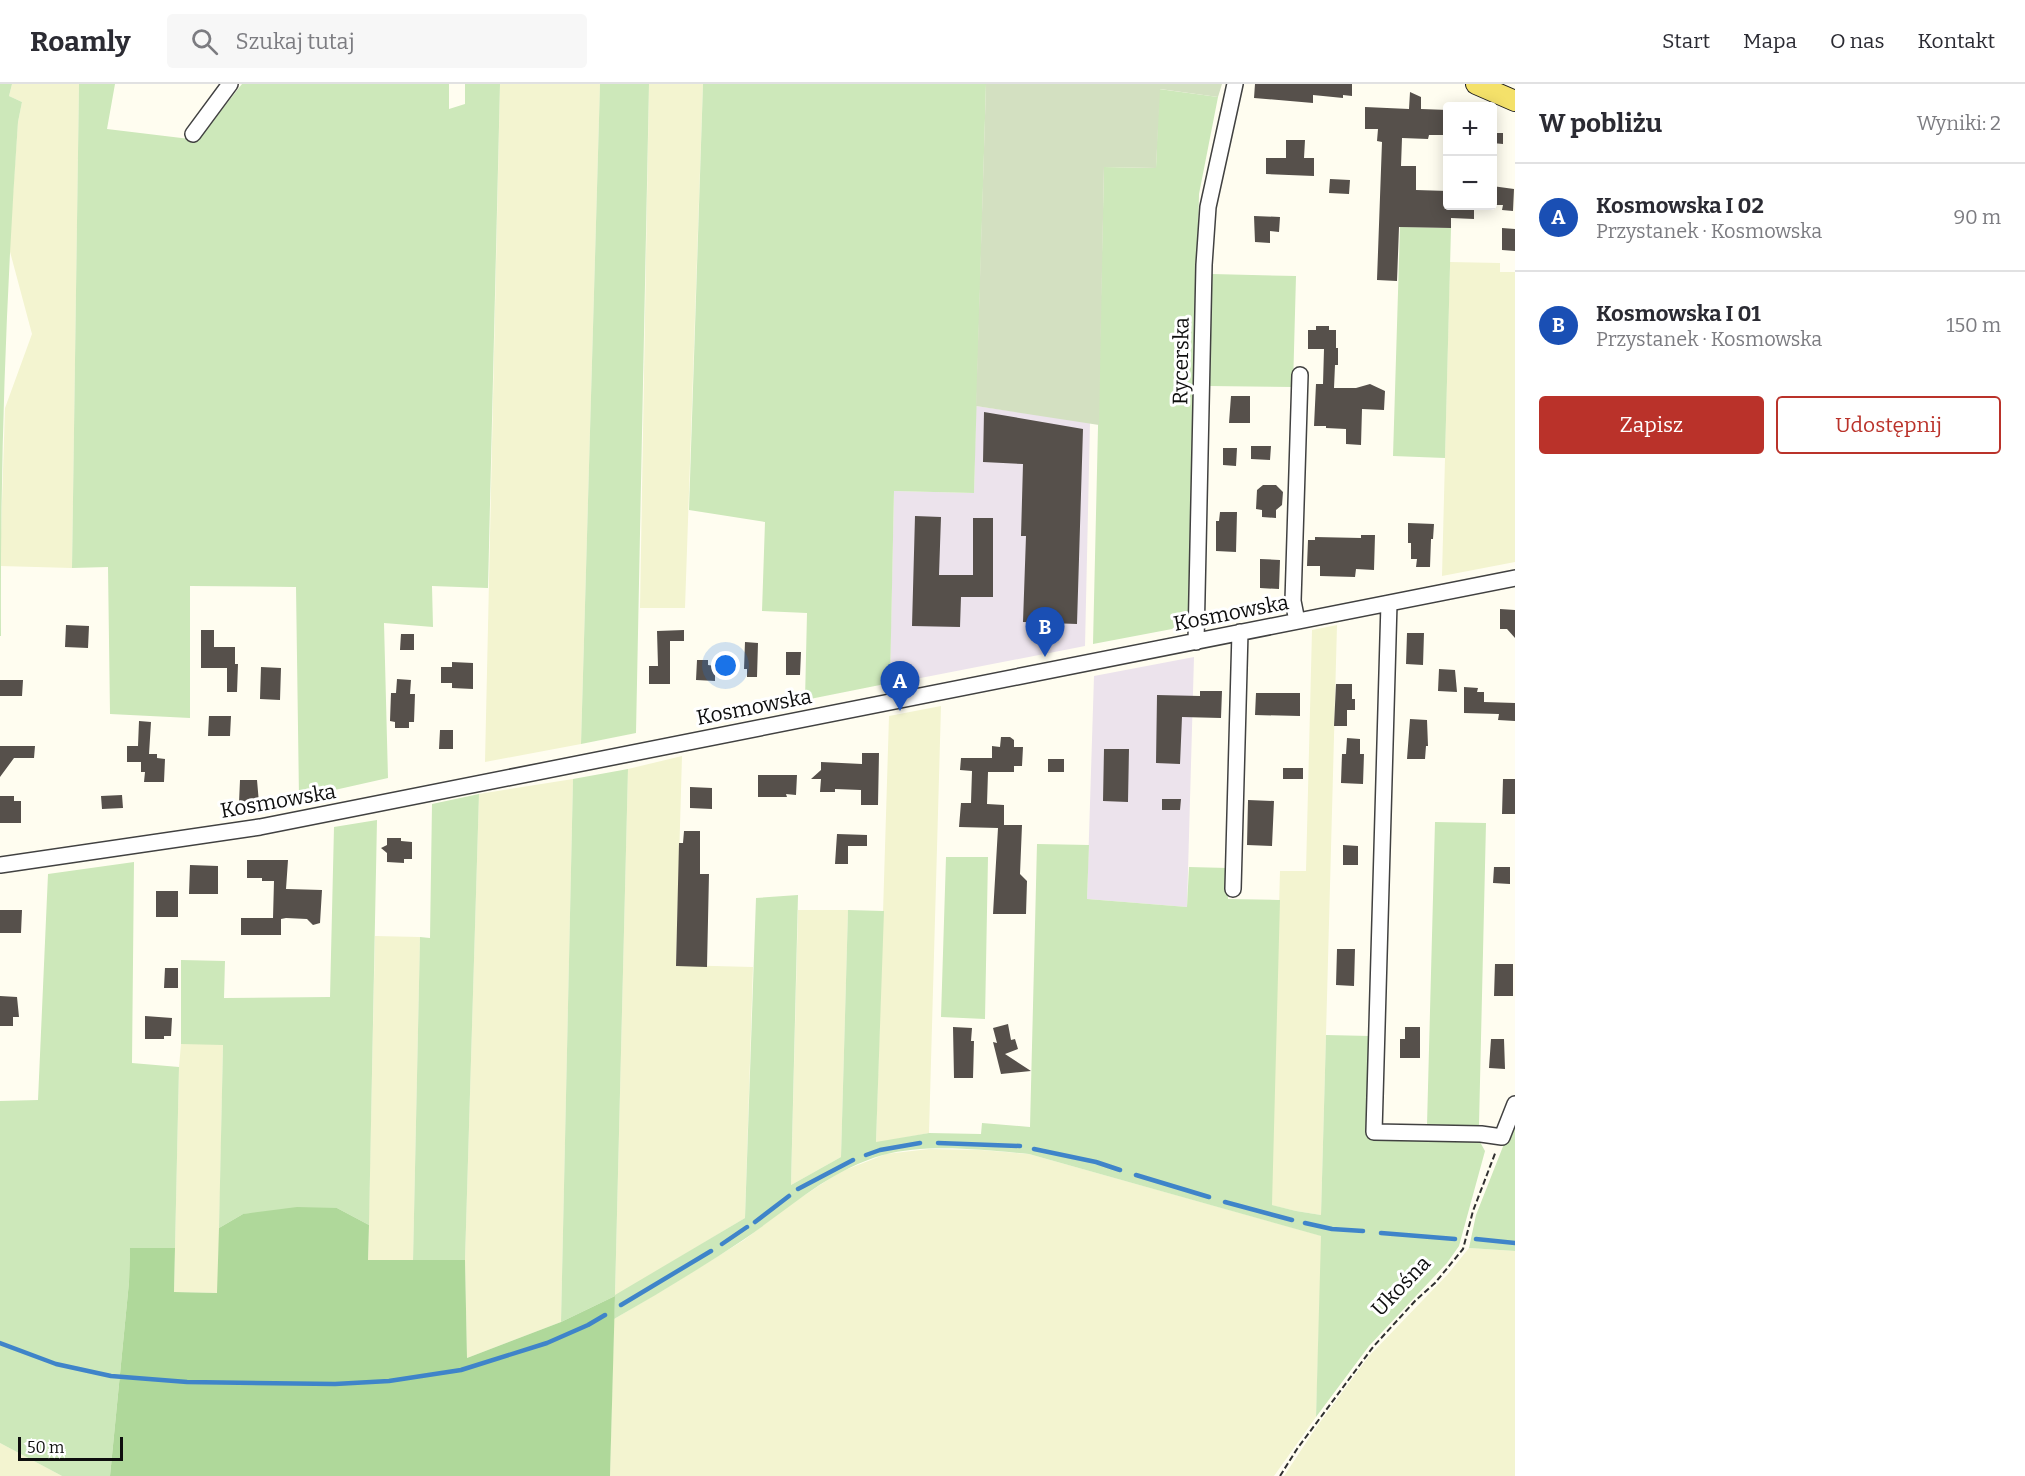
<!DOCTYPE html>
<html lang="pl">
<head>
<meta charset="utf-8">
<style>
	:root { --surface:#fff; --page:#f7f7f7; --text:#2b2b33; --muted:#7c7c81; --line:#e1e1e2; --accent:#ba322a }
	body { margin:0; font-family:Bitter,serif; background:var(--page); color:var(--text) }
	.controls { position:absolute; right:18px; top:18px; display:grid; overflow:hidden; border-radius:6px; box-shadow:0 3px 15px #0003 }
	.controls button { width:54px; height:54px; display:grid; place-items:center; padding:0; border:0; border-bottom:2px solid var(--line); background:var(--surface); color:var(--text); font:30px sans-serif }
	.scale { position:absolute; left:18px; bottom:15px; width:105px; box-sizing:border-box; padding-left:6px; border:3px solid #0e0e0e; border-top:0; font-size:16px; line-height:21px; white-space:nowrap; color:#0e0e0e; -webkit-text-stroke:4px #fff; paint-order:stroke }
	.you { position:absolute; left:726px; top:582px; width:21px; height:21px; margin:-15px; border:4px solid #fff; border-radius:50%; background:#1a73e8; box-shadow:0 0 0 9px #1a73e833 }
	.badge { display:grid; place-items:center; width:39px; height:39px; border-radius:50%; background:var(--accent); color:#fff; font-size:20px; font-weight:700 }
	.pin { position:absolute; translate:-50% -50px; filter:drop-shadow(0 2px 3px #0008) }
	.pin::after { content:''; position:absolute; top:32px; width:21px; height:18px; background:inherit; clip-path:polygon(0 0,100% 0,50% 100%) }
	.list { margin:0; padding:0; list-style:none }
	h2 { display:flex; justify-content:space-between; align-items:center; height:78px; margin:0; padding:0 24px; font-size:26px }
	h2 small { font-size:20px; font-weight:400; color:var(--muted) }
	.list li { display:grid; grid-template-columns:39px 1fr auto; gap:18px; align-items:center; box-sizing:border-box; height:108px; padding:0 24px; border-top:2px solid var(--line) }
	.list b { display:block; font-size:22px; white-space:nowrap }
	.list p { margin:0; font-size:20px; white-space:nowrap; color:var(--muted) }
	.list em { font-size:20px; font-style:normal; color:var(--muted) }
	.actions { display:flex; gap:12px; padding:18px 24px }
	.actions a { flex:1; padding:14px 0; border:2px solid var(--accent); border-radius:6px; text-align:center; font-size:21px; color:var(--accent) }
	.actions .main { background:var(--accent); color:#fff }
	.icon { flex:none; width:33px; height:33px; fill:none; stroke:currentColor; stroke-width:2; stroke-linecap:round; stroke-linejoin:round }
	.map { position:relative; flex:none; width:1515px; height:1392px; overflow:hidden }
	header { display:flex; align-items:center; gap:36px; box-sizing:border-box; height:84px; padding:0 30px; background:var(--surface); border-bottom:2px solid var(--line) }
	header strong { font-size:28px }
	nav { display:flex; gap:33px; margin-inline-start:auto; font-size:21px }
	.search { width:420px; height:54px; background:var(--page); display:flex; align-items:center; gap:15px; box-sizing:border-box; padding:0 21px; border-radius:6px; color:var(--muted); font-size:22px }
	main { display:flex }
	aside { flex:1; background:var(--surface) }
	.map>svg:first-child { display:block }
	.industrial { fill:#ece3ec }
	.farmland { fill:#f3f4d0 }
	.green { fill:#cde8ba }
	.forest { fill:#afd89a }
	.cemetery { fill:#d3e0c1 }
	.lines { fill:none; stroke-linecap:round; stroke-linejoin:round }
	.stream { stroke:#3f84c9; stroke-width:4.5 }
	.building { fill:#56504b }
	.minor-casing { stroke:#414141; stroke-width:18 }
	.major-casing { stroke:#1f1f1f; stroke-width:22 }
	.path { stroke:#303030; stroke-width:2; stroke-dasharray:6 3; stroke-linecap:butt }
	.minor { stroke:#fff; stroke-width:15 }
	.major { stroke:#f4e16a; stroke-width:20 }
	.labels { text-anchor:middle; stroke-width:6; stroke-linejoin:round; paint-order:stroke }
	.street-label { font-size:21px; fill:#0e0e0e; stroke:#fff }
</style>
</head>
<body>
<header>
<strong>Roamly</strong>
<div class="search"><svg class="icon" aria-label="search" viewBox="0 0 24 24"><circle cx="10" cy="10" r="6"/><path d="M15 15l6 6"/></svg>Szukaj tutaj</div>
<nav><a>Start</a><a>Mapa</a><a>O nas</a><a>Kontakt</a></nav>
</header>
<main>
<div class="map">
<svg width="1515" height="1392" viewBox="0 0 1515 1392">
	<rect width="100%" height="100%" fill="#fffdf0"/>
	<!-- industrial -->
	<path class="industrial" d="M976,322L1090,338L1085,562L900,598L890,589L894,407L974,409Z
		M1194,573L1187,823L1087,815L1094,592Z"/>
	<!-- farmland -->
	<path class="farmland" d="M12,0H79L72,484L0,482L5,324L32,250L9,164L18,38L22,18L9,12Z
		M500,0H600L581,660L485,678Z
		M649,0H703L685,524H640Z
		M1450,178L1500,179V188H1515V478L1442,492Z
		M1337,541L1326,951L1321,1131L1296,1127L1271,1121L1280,787H1306L1312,546Z
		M941,622L929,1049L876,1059L889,632Z
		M682,672L676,881L753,883L745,1134L615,1212L628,685Z
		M573,695L561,1238L467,1274L465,1176L479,710Z
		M798,826H848L841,1073L791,1101Z
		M375,852L420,853L413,1177L368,1176Z
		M181,960H223L218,1209L174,1208L179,983Z
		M929,1065L981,1066L1029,1070L1322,1152L1316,1333L1274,1392H610L614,1235L665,1205L744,1156L791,1120L840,1088L886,1070Z
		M1469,1164L1515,1167V1392H1284L1315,1345L1369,1272L1448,1190Z
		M0,1359L62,1392H0Z"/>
	<!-- green -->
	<path class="green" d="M0,0H12L9,12L22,18L18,38C6,209 0,381 1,552H0Z
		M79,0H115L107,45L198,56L242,0H449V25L465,20V0H500L488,504L432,502L433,543L384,539L388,694L299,714L296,503L190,502V634L110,630L108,483L72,484Z
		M600,0H649L636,649L581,660Z
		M703,0H986L974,409L894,407L890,599L805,616L807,529L762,527L765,438L689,426Z
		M1159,5L1218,13L1199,110L1190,530L1172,545L1093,560L1104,83L1156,84Z
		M1400,143L1451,144L1445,374L1393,372Z
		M1212,190L1296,192L1293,303L1209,302Z
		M628,685L615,1211L745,1134L756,814L798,811L791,1101L841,1073L848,826L884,827L876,1058L929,1049L981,1050L982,1039L1030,1043L1037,760L1089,761L1087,815L1187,823L1189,783L1228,784V815L1280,816L1272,1121L1296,1127L1321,1131L1326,951L1370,952L1367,1054L1480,1058L1485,1067L1459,1162L1447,1179L1369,1262L1316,1333L1321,1152L1029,1070C984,1066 928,1059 883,1071C829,1086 789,1125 743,1156C701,1184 658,1210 614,1235L615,1212L561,1238L573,695Z
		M479,710L465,1176L413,1177L420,853L430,854L432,720Z
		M377,736L369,1141L337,1124L243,1130L219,1144L223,961L181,960V876L225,877L224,914L330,913L334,743Z
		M1435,738L1486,739L1479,1041H1427Z
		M946,773H988L985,935L941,933Z
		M134,778L132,979L179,983L175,1164L130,1165L129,1198L110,1392H62L0,1359V1017L38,1016L48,790Z
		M1515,1032V1167L1469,1164L1476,1131Z"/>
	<!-- forest -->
	<path class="forest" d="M297,1123L337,1124L369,1141L368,1176H465L467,1274L561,1238L615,1212L610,1392H110L129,1198L130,1164H175L174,1208L217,1209L219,1144L243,1130Z"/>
	<!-- cemetery -->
	<path class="cemetery" d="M986,0H1222L1218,13L1160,5L1156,84L1104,83L1099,341L976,322Z"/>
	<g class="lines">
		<!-- stream -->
		<path class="stream" d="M938,1059L1020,1062
			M1034,1065L1096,1078L1120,1086
			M866,1071L880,1066L920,1059
			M1136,1091L1209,1113
			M798,1105L853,1076
			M1225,1118L1292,1136
			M755,1138L789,1112
			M1305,1139L1332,1145L1363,1147
			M1381,1149L1455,1155
			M1476,1155L1515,1159
			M722,1160L747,1143
			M621,1221L711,1167
			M0,1259L56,1280L111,1292L187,1298L335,1300L389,1297L461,1286L547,1259L588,1241L605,1231"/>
	</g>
	<!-- building -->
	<path class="building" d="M1255,0H1352V12L1343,11V14L1313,11V19L1254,14Z
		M1410,8L1421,13V25L1448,26V51H1429L1428,55L1402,54L1401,82H1416V106L1448,107V122H1474V135L1451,134V144L1399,143L1397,197L1377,196L1382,58L1377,57L1378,45H1365V23L1409,25Z
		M1493,49H1503V60L1492,59Z
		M1286,56H1305L1304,74H1314V92L1266,90V74H1286Z
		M1330,95L1350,96L1349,110L1329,109Z
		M1492,102L1514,105L1513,127L1502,126L1503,121H1492Z
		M1254,132L1280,133L1279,148L1270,147V159L1255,158Z
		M1502,144L1515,145V167L1502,166Z
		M1316,242H1329V246H1336V264H1338V281H1335L1334,304H1356L1370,300L1385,307L1384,326L1362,325L1361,361L1346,360V345L1326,344V342H1314L1316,300H1323L1324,265H1308V246H1316Z
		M1231,312H1250V339H1229Z
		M984,328L1083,345L1077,540L1023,538L1026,452H1021L1023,380L983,378Z
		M1251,362H1271L1270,376L1251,375Z
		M1223,364H1237L1236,382L1223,381Z
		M1263,401H1276L1283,408L1282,421L1276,426V434L1262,433V426L1256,425L1257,406Z
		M1220,428H1237L1236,468L1216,467V437H1219Z
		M915,432L941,433L939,491H973V434H993V513H961L960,543L912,542Z
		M1408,439L1434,440L1433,455H1431L1430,483H1416L1417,475H1411V459H1408Z
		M1361,451H1375L1374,486L1356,485L1355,493L1320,492V482H1307L1308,456H1315V453L1361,454Z
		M1260,475L1280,476L1279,505L1260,504Z
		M1500,525L1515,526V554L1507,545H1500Z
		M66,541L89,542L88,564L65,563Z
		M201,546H214V563H235V580H238L237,608H227V584H201Z
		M684,546V557H670V600H649V582H658L657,547Z
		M1407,549H1424L1423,581L1406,580Z
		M401,550H414V566H400Z
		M745,558L758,559L757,593H747V585H744Z
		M786,568H801L800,591H786Z
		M697,576H708V581L715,582V597L696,596Z
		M452,578L473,579V605L452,604V599H441V583H452Z
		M261,583L281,584L280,616L260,615Z
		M1439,585L1455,586L1457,608L1438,607Z
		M397,595L411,596L410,610H415L414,638H409V644H395V638L390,637L391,609H396Z
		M0,596H23L22,612H0Z
		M1336,600H1352V615H1355V626H1347V642H1334Z
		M1464,603L1478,604L1477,608H1484V618L1515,619V637L1498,636L1499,630L1464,629Z
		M1200,607H1222L1221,634L1182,633L1180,680L1156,679L1157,611L1200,612Z
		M1256,609H1300V632L1255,631Z
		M209,632H231L230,652H208Z
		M1410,635L1427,636L1428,662H1426L1425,675H1407Z
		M139,637L151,638L149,670H157V674L165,675L164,698H144L145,688H141V678H127V662H138Z
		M440,646H453V665H439Z
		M1001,653H1010L1014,656V663H1023L1022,682H1014V688H988L987,720L1004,721V741H1022L1020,790L1027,797L1026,830H993L998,744L959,743L961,719H971L972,687L960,686L961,674H992V662L1000,663Z
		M1347,654L1360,655V670H1364L1363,700L1341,699L1342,670H1346Z
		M0,662H35L34,674H14L0,693Z
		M1104,665H1129L1128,718L1103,717Z
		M862,669H879L878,721H861V706L835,705V708H820L821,695H811L821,686V678L862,680Z
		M1048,675H1064V688H1048Z
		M1283,684H1303V695H1283Z
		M758,691H797L796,711L786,710L787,713H758Z
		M1503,695H1515V730H1502Z
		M240,696H257L259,719H239Z
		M690,703L712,704V725L690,724Z
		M122,711L123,724L102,725L101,712Z
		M0,712H14V717H21V739H0Z
		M1162,715H1181L1180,726H1162Z
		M1248,716L1274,717L1272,762L1247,761Z
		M684,747H700V790H709L707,883L676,882L679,759H683Z
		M837,750L867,751V762H848V780H835Z
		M387,754H401V757L412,758V775H404V779L387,778V769L381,764L387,761Z
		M1343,761L1358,762V781H1343Z
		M247,776H288L286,805L322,806L320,839L313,841L307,835L286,834L281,835V851H241V834H273L274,797H262V794H247Z
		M190,781L218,782V810H189Z
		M1494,783H1510V800L1493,799Z
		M156,807H178V833H156Z
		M0,826H22L21,849H0Z
		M1337,865H1355L1354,902L1336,901Z
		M1495,880H1513V912H1494Z
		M165,884H178V904H164Z
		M0,912L17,913L19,933H13V942H0Z
		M145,932L172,934L171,952H164V955H145Z
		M1008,940L1011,956L1015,955L1018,965L1005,970L1031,987L1001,990L993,958L997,959L993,944Z
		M953,943L972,944L971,957H974L973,994H954Z
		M1405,943H1420V974H1400V955H1405Z
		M1491,955H1504L1505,985L1489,984Z"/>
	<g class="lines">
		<!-- minor casing -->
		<g class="minor-casing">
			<path id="minor" d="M193,50L230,0
				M1389,519L1374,1048L1481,1050L1502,1053L1515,1020
				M1297,537L1293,517L1300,291
				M1196,558L1204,181L1208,123L1235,0
				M0,781L260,743L1515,494
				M1233,805L1240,548"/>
		</g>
		<!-- major casing -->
		<g class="major-casing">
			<path id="major" d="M1476,0L1515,17"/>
		</g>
		<!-- path -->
		<path class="path" d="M1280,1392L1297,1365L1373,1263L1415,1217L1435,1199L1463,1165L1473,1127L1496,1067"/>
		<!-- minor -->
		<use href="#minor" class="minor"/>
		<!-- major -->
		<use href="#major" class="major"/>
	</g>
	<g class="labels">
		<!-- street labels -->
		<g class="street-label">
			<text transform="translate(1181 277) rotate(-89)" y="7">Rycerska</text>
			<text transform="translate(1231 529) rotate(-11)" y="7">Kosmowska</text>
			<text transform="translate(754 623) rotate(-11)" y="7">Kosmowska</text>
			<text transform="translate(278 717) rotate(-10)" y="7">Kosmowska</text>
			<text transform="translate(1401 1202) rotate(-46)" y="7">Ukośna</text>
		</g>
	</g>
</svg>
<div class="controls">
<button>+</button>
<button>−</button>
</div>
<div class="scale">50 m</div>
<div class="you"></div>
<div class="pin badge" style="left:900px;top:627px;background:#1a4fb4">A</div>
<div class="pin badge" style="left:1045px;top:573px;background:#1a4fb4">B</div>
</div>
<aside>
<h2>W pobliżu<small>Wyniki: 2</small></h2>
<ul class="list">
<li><span class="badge" style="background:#1a4fb4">A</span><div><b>Kosmowska I 02</b><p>Przystanek · Kosmowska</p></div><em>90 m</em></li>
<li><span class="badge" style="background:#1a4fb4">B</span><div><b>Kosmowska I 01</b><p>Przystanek · Kosmowska</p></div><em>150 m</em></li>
</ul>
<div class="actions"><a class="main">Zapisz</a><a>Udostępnij</a></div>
</aside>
</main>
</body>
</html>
